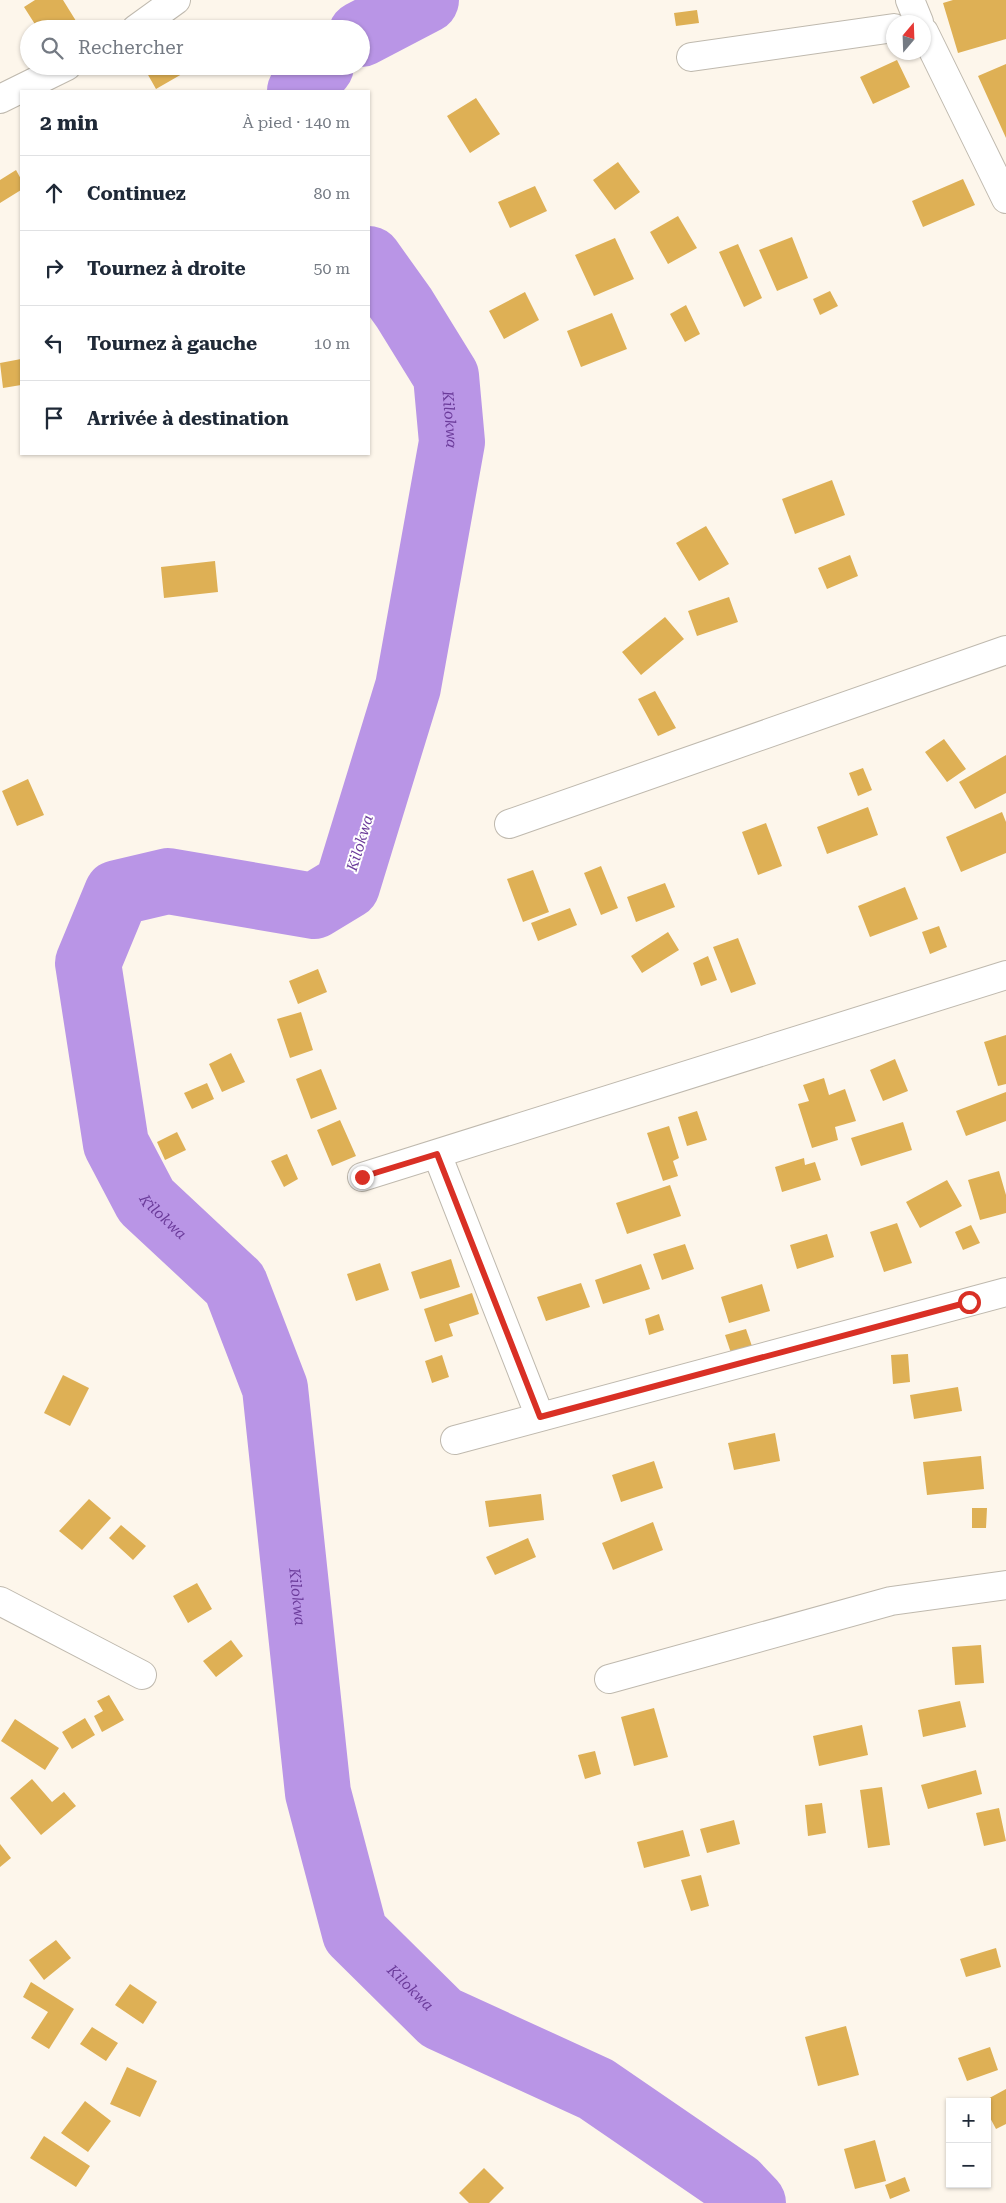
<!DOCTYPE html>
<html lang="fr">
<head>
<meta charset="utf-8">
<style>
	:root { --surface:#fff; --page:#f6f6f7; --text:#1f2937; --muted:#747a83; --line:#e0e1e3 }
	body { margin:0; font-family:"Roboto Serif",serif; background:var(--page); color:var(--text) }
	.controls { position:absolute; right:15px; bottom:15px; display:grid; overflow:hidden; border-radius:0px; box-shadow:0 1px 4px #0004 }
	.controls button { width:45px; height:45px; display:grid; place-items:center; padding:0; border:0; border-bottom:1px solid var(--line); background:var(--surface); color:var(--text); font:25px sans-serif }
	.compass { position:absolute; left:886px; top:15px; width:45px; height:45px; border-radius:50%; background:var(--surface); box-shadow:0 1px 4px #0004; rotate:19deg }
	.stop { position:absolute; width:15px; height:15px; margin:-11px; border:4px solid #d93025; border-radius:50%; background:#fff }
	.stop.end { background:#d93025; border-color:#fff; box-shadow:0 1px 5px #0008 }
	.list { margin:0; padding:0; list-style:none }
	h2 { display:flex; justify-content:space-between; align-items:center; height:65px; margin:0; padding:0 20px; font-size:21px }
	h2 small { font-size:16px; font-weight:400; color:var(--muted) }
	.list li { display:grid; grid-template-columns:32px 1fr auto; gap:15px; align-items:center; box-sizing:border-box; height:75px; padding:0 20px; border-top:1px solid var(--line) }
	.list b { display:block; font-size:19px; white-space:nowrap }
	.list em { font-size:16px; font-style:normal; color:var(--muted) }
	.icon { flex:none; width:28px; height:28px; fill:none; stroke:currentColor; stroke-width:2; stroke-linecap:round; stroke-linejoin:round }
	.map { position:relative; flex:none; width:1006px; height:2203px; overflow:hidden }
	.search { position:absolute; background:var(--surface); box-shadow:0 1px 4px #0004; left:20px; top:20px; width:350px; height:55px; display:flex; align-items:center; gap:12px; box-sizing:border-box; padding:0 18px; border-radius:28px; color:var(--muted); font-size:19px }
	.panel { position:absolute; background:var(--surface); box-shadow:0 1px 4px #0004; left:20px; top:90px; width:350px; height:365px; border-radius:0px }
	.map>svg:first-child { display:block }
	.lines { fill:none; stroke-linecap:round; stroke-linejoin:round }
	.river { stroke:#b995e6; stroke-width:66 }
	.building { fill:#deb055 }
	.minor-casing { stroke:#bfb9ae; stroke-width:30 }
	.minor { stroke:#fff; stroke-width:28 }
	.route { stroke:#d93025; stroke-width:6 }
	.labels { text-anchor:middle; stroke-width:4; stroke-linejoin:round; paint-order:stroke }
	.water-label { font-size:15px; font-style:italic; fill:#6b3b9a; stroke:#fff }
</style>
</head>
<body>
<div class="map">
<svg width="1006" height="2203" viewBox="0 0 1006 2203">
	<rect width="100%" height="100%" fill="#fdf6eb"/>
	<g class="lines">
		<!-- river -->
		<g class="river">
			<path d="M361,34L426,0"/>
			<path d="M300,91L321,66"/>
			<path id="s1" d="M369,259L404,308L446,376L452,442L408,687L347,886L314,906L168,881L117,893L88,963L116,1144L146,1201L235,1284L275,1388L318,1793L355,1933L441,2018L596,2089L736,2185L753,2203"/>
		</g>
	</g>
	<!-- building -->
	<path class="building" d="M35,0H63L81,29H38L24,7Z
		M953,0H1006V39L958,53L943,3Z
		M697,10L699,23L676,26L674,13Z
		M897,60L910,87L873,104L860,77Z
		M1006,64V138L978,76Z
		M143,66H178L182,74L156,89Z
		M476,98L500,134L470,153L447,116Z
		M618,162L640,192L615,210L593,180Z
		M16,170L21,179V190L0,203V180Z
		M963,179L975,205L923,227L912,201Z
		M535,186L547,211L510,228L498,202Z
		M678,216L697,248L668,264L650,232Z
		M792,237L808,278L777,291L759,250Z
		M615,238L634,279L594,296L575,255Z
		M738,244L762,298L744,307L719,252Z
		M830,291L838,306L820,315L813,299Z
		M525,292L539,320L504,339L489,311Z
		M686,305L700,334L685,342L670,314Z
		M612,313L627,349L581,367L567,331Z
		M21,359V385L3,388L0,363Z
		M832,480L845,515L795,534L782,499Z
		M706,526L729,564L699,581L676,543Z
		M850,555L858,576L827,589L818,568Z
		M215,561L218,592L164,598L161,567Z
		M729,597L738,622L697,636L688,611Z
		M665,617L684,639L641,675L622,652Z
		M655,691L676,728L658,736L638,699Z
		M944,739L966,769L947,782L925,752Z
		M1006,755V793L975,809L959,782Z
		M863,768L872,790L858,796L849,773Z
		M28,779L44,815L17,826L2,791Z
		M868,807L878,835L827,854L817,827Z
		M1002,812L1006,822V853L961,872L946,837Z
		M766,823L782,866L758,875L742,832Z
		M601,866L618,908L601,915L584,873Z
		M533,870L549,912L523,922L507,879Z
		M665,883L675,907L636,922L627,897Z
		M905,887L918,919L870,937L858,906Z
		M570,908L577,925L538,941L531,923Z
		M939,926L947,947L930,954L922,932Z
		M668,932L679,950L642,973L631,956Z
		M738,938L756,984L731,993L713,947Z
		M708,956L717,980L701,986L693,963Z
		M318,969L327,992L298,1004L289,981Z
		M301,1012L313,1050L290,1058L277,1019Z
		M1006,1035V1084L998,1086L984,1042Z
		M231,1053L245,1082L222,1092L209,1064Z
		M895,1059L908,1091L883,1101L870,1070Z
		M321,1069L337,1109L311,1119L296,1079Z
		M824,1078L829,1095L845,1089L856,1121L835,1127L838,1140L812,1148L798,1104L809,1101L803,1085Z
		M207,1083L214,1099L192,1109L184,1093Z
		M1006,1092V1121L966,1136L956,1111Z
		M697,1111L707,1140L687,1146L678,1117Z
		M340,1120L356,1156L332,1166L317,1130Z
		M903,1122L912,1150L861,1166L851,1138Z
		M669,1126L679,1158L673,1161L678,1176L663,1181L647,1133Z
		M177,1132L186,1150L165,1160L157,1142Z
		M287,1154L298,1179L284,1187L271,1161Z
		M804,1158L805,1165L815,1162L821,1180L782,1192L775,1167Z
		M999,1171L1006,1195V1213L980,1220L968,1180Z
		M947,1180L962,1206L920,1228L906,1202Z
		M670,1185L681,1216L627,1234L616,1203Z
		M897,1223L912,1263L884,1272L870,1232Z
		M971,1225L980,1243L963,1250L955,1232Z
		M827,1234L834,1257L797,1269L790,1245Z
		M685,1244L694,1269L662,1280L653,1254Z
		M451,1259L460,1287L420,1299L411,1272Z
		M380,1263L389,1290L356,1301L347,1274Z
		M641,1264L650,1289L603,1304L595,1280Z
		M581,1283L590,1307L546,1321L537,1297Z
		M762,1284L770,1311L729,1323L721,1297Z
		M472,1293L479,1314L449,1324L453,1336L435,1342L424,1309Z
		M659,1314L664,1330L649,1335L645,1319Z
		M746,1329L753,1349L732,1356L725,1335Z
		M908,1354L910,1382L893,1384L891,1355Z
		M442,1355L449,1377L432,1383L425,1361Z
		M63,1375L89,1388L70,1426L44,1413Z
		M958,1387L962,1411L914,1419L910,1395Z
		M775,1433L780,1461L734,1470L728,1443Z
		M981,1456L984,1489L927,1495L923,1462Z
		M654,1461L663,1488L621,1502L612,1475Z
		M541,1494L544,1520L489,1527L485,1501Z
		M89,1499L111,1518L82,1550L59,1531Z
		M972,1508H987L986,1528H972Z
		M653,1522L663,1550L613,1570L602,1543Z
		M121,1525L146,1546L133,1560L109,1538Z
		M528,1538L536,1557L495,1575L486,1557Z
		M197,1583L212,1609L188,1623L173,1596Z
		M231,1640L243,1656L216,1677L203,1661Z
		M981,1645L984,1683L955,1685L952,1647Z
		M109,1695L124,1720L102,1732L94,1716L103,1711L97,1701Z
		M960,1701L966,1727L923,1737L918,1710Z
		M654,1708L668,1757L634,1766L621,1717Z
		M85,1718L95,1735L72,1749L62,1732Z
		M15,1719L59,1748L45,1770L1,1741Z
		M862,1725L868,1755L819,1766L813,1736Z
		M595,1751L601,1774L585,1779L578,1755Z
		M976,1770L982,1794L928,1809L921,1785Z
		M32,1779L52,1802L64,1792L76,1806L41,1835L10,1798Z
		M882,1787L890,1845L868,1848L860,1790Z
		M822,1803L826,1833L808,1836L805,1805Z
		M999,1808L1006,1841L984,1846L976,1813Z
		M734,1820L740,1844L707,1853L700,1829Z
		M683,1830L690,1856L644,1868L637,1842Z
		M0,1844L11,1858L0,1867Z
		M701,1875L709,1906L691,1911L681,1880Z
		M56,1940L71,1958L44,1980L29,1960Z
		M996,1948L1001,1967L966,1977L960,1959Z
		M31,1982L74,2009L49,2049L31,2038L48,2012L23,1997Z
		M130,1984L157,2002L143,2024L115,2005Z
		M846,2026L859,2075L818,2086L805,2037Z
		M92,2027L118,2043L106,2061L80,2044Z
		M990,2047L998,2070L967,2081L958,2058Z
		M127,2067L157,2081L140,2117L110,2104Z
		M1006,2089V2124L996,2129L987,2112V2102H982Z
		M85,2101L111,2121L88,2152L61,2133Z
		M44,2136L90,2166L76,2187L30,2158Z
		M875,2140L886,2181L855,2189L844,2149Z
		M484,2168L504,2188L489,2203H469L459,2193Z
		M905,2177L910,2191L890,2199L885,2185Z"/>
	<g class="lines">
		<!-- minor casing -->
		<g class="minor-casing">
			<path id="minor" d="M910,0L919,22
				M136,29L176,0
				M924,32L1006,199
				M691,57L894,28
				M0,99L67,66
				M509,824L1006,650
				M437,1154L540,1417
				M362,1177L1006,975
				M455,1440L1006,1292
				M0,1601L142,1675
				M609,1679L891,1601L1006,1585"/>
		</g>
		<!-- minor -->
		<use href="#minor" class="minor"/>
	</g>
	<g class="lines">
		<!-- route -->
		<path class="route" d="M362,1177L437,1154L540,1417L969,1302"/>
	</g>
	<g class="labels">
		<!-- water labels -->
		<g class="water-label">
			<text dy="5" stroke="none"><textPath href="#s1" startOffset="184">Kilokwa</textPath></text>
			<text transform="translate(360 843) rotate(-73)" y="5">Kilokwa</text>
			<text dy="5" stroke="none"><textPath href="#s1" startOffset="1249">Kilokwa</textPath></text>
			<text dy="5" stroke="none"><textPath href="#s1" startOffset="1669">Kilokwa</textPath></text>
			<text dy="5" stroke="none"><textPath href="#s1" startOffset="2089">Kilokwa</textPath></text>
		</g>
	</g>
</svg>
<div class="controls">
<button>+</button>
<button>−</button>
</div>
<svg class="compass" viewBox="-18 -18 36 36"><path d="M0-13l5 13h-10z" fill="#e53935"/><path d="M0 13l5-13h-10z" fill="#747a83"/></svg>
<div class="stop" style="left:969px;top:1302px"></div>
<div class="stop end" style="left:362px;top:1177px"></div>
<div class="search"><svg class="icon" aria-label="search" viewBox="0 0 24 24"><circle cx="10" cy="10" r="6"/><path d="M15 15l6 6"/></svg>Rechercher</div>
<section class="panel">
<h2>2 min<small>À pied · 140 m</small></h2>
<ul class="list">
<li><svg class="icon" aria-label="ahead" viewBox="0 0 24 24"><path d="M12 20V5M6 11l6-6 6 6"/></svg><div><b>Continuez</b></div><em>80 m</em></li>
<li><svg class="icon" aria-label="right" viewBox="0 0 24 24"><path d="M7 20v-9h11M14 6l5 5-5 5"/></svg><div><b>Tournez à droite</b></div><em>50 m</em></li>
<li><svg class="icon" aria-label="left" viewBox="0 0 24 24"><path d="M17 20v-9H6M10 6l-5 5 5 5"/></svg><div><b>Tournez à gauche</b></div><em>10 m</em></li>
<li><svg class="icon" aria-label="arrive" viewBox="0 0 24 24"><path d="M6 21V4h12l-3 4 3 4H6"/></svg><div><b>Arrivée à destination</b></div></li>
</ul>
</section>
</div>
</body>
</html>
